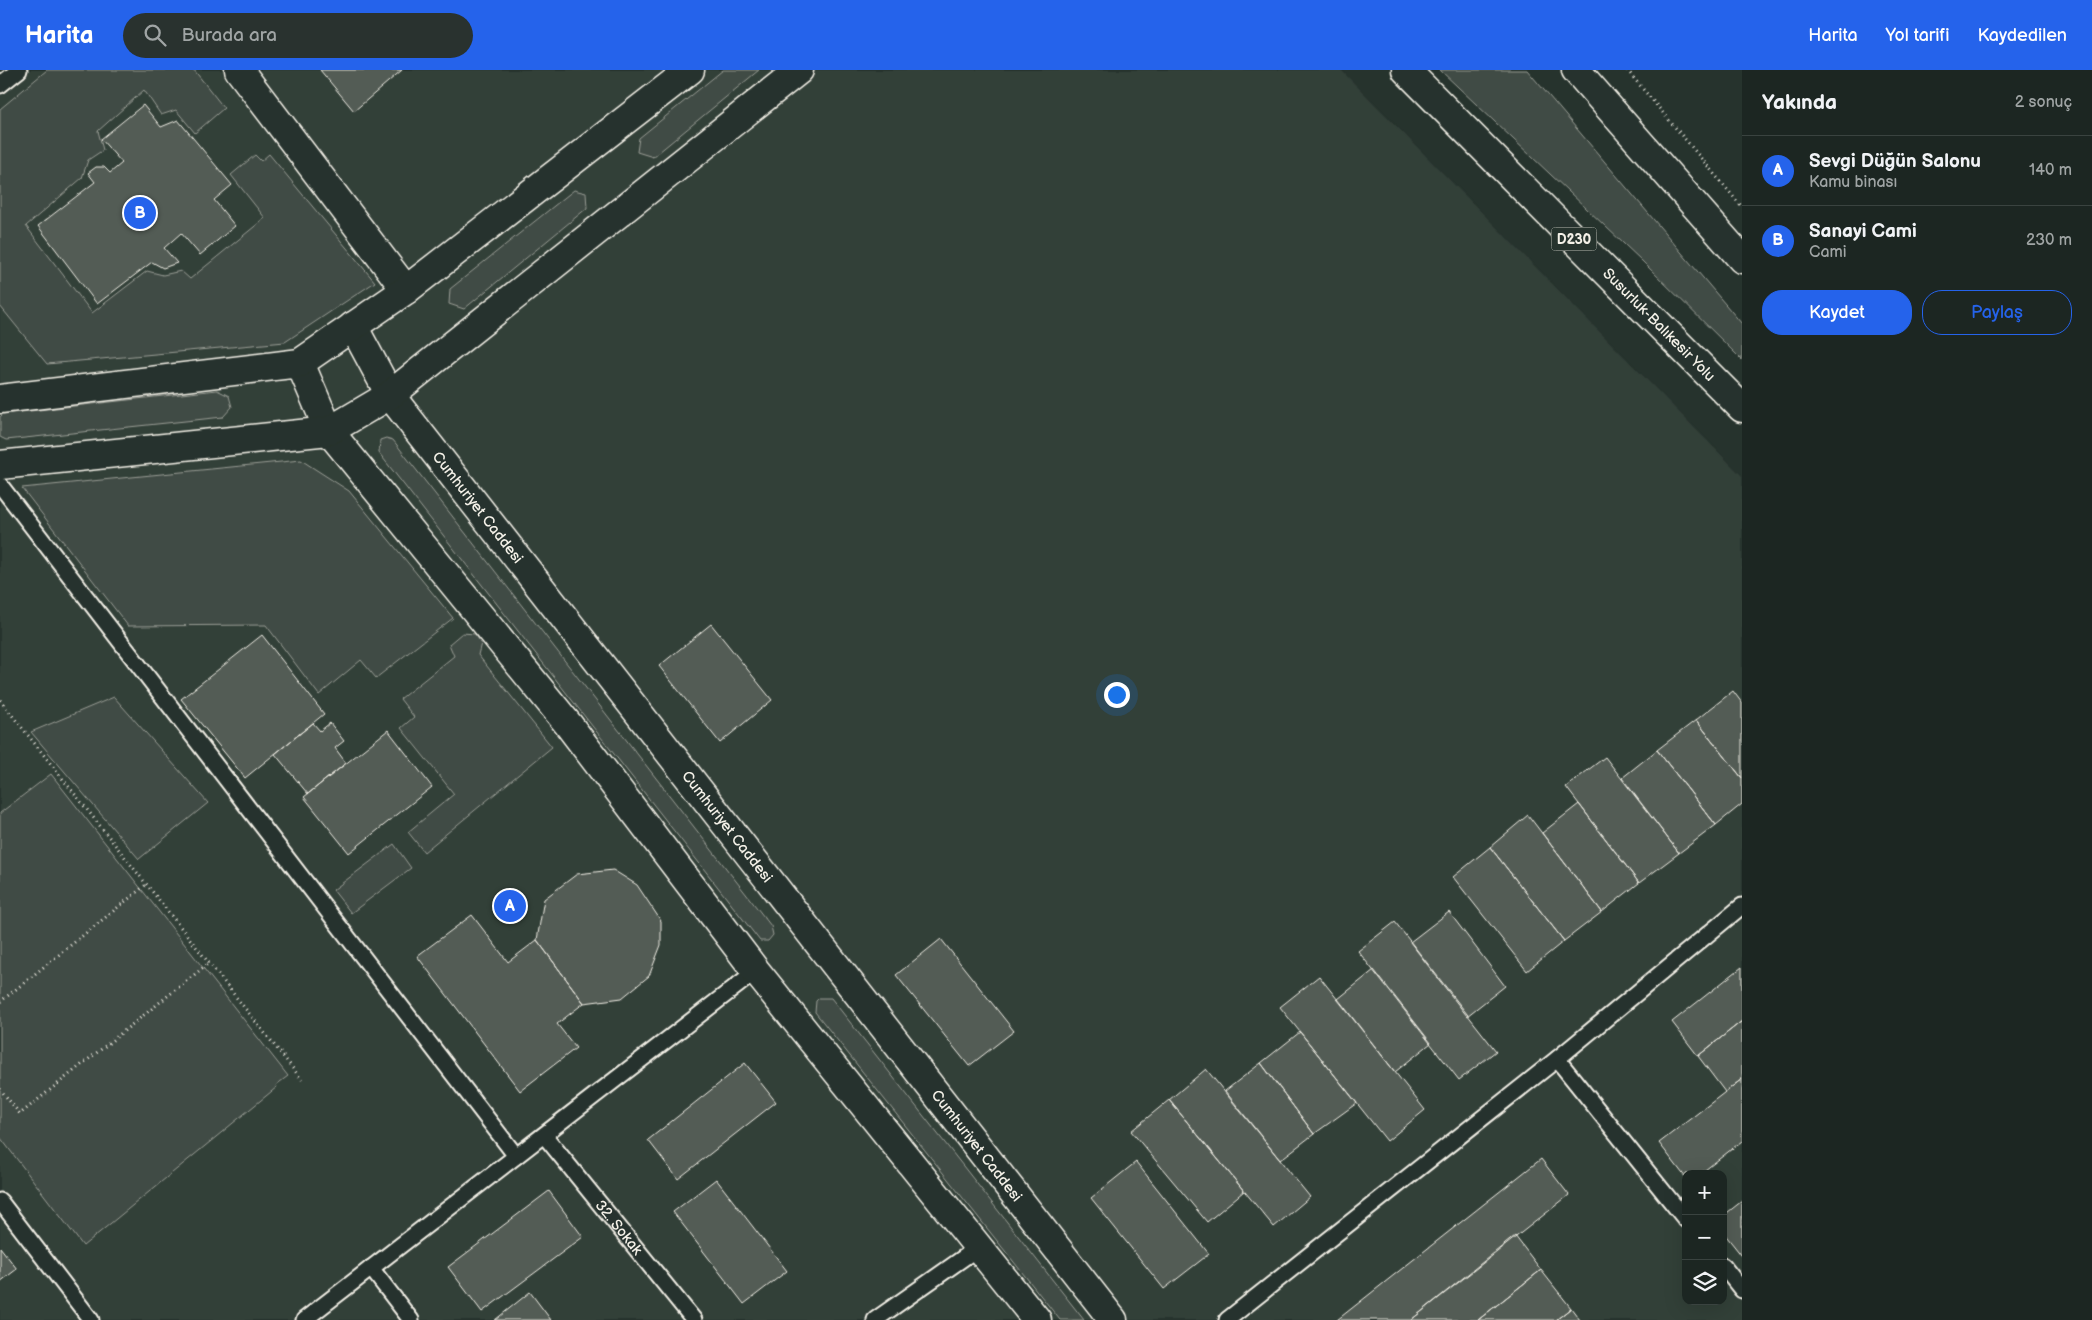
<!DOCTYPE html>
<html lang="tr">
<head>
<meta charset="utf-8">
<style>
	:root { --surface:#1c2622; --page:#29322f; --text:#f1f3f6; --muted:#a0a5a5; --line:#3a4340; --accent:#2563eb }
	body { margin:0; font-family:"Balsamiq Sans",sans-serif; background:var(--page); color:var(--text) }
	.controls { position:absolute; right:15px; bottom:15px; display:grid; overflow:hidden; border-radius:10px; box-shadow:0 5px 20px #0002 }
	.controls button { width:45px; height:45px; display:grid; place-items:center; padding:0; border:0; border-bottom:1px solid var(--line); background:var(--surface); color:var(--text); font:25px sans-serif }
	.you { position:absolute; left:1116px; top:624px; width:18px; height:18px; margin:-12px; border:4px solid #fff; border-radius:50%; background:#1a73e8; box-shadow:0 0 0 8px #1a73e833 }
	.badge { display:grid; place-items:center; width:32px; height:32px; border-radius:50%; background:var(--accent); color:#fff; font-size:16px; font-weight:700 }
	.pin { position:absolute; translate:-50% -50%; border:2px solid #fff; box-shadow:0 1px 5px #0006 }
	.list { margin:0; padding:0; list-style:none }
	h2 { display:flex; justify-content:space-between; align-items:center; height:65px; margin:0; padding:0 20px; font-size:21px }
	h2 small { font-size:16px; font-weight:400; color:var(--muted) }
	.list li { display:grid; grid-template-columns:32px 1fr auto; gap:15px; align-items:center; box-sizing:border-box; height:70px; padding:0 20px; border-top:1px solid var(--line) }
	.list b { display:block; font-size:19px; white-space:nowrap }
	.list p { margin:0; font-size:16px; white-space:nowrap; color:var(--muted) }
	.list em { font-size:16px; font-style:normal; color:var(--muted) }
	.actions { display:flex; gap:10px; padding:15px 20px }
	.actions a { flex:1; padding:11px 0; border:1px solid var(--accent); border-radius:20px; text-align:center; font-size:18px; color:var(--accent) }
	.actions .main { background:var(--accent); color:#fff }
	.icon { flex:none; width:28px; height:28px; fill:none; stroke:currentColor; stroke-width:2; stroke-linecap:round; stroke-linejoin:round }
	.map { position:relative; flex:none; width:1742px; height:1250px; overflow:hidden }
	header { display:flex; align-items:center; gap:30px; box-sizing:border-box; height:70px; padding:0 25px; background:var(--accent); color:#fff }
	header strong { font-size:24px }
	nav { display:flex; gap:28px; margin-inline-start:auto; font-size:18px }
	.search { width:350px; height:45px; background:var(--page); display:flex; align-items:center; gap:12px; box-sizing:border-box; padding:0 18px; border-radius:28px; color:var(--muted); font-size:19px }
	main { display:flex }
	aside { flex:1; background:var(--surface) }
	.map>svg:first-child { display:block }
	.built { fill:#333f39; fill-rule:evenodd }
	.green { fill:#414b45; stroke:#9a9e96 }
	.building { fill:#525c55; stroke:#f4f1e8 }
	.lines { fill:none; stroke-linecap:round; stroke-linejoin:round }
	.service-casing { stroke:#f4f1e8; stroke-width:19 }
	.minor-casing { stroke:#f4f1e8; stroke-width:31 }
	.trunk-casing { stroke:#f4f1e8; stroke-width:31 }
	.path { stroke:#f4f1e8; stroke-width:3; stroke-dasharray:1 4; stroke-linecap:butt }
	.service { stroke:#26332d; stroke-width:15 }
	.minor { stroke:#26332d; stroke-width:28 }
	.trunk { stroke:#26332d; stroke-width:28 }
	.labels { text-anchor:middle; stroke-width:4; stroke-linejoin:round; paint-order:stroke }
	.shield { fill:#26332d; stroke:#b6b8b0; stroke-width:1 }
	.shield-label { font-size:14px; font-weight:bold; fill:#f4f1e8 }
	.street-label { font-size:15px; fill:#f4f1e8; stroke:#26332d }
</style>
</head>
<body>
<header>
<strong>Harita</strong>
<div class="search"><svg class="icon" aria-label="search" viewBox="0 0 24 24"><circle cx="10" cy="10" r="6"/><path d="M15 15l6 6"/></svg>Burada ara</div>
<nav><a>Harita</a><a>Yol tarifi</a><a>Kaydedilen</a></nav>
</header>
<main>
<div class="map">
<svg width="1742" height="1250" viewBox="0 0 1742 1250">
	<rect width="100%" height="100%" fill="#26332d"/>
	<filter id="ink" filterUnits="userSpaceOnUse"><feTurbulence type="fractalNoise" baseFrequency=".02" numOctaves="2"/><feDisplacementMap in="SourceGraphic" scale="10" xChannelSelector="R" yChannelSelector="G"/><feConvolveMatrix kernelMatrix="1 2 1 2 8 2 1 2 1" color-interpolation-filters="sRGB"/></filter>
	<g filter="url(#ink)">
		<!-- built -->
		<path class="built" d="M0,0H1341L1742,406V1250H0ZM1686,1104H1723V1231H1686Z"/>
		<!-- green -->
		<path class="green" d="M47,0H194L224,38L195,63L176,40L161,45L144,20L98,61L103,80L88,90L82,108L26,156L92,243L147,201L163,205L181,201L190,209L265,148L231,105L255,85L261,91L269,84L375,212L285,272L47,294L0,236V39Z
			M723,0H759L653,87L637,82L639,68Z
			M1440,0H1527L1742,254V290L1642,191Z
			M574,120L586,123L587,138L464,239L449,234L450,219Z
			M217,320L229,326L232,337L223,347L6,370L0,367V347L3,344Z
			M386,368L393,370L771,856L773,865L768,871H760L379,383L380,370Z
			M301,390L349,421L453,548L376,608L361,590L319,625L266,555L128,556L22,418Z
			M462,563L475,564L481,573L478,585L552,677L424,782L408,762L454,724L401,658L414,647L400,629L454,586L449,574Z
			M114,627L208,733L139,789L31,662Z
			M51,704L288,1006L276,1015L277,1017L83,1176L0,1067V743Z
			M394,774L411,798L351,843L333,820Z
			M819,928H831L1084,1250H1060L815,942L816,931Z"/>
		<!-- building -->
		<path class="building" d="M320,0H402L354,41Z
			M143,35L161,57L178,50L232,115L214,130L235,156L200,185L181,163L164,178L177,193L163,198L152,192L97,234L38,156L95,112L88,103L96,97H104L110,103L122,93L101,69Z
			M711,554L772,630L720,673L659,596Z
			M262,565L324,644L245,708L181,629Z
			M1733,621L1742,633V708L1696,650Z
			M1696,650L1742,708V734L1716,755L1657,680Z
			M313,653L320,661L330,653L344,671L335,678L346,693L308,724L275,684Z
			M388,660L432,717L349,783L304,727Z
			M1657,680L1716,755L1679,783L1622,708Z
			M1605,687L1679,783L1639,813L1566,717Z
			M1579,734L1639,813L1602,842L1542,763Z
			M1528,745L1602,842L1564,871L1490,777Z
			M1490,777L1564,871L1527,901L1453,807Z
			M613,800L637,815L661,851V875L649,906L622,928L584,933L537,870L544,829L577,804Z
			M1449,842L1505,916L1467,946L1410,872Z
			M472,845L508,892L537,870L584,933L557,954L576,978L520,1021L417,886Z
			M1395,852L1496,981L1459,1010L1358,881Z
			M941,869L1014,961L969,996L896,905Z
			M1742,897V951L1698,986L1672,952Z
			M1374,900L1431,973L1395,1002L1338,929Z
			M1319,906L1425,1040L1387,1071L1280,937Z
			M1742,951V1009L1725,1022L1698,986Z
			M1300,962L1357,1033L1314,1064L1261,993Z
			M745,993L776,1032L678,1109L648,1070Z
			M1261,993L1314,1064L1280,1090L1225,1021Z
			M1206,999L1310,1127L1274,1157L1169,1030Z
			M1742,1009V1071L1700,1104H1686V1108L1659,1073Z
			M1169,1030L1244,1121L1207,1152L1131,1061Z
			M1541,1089L1569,1125L1411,1250H1337Z
			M1136,1092L1209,1184L1164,1219L1091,1128Z
			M716,1109L787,1201L744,1234L673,1142Z
			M549,1121L583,1167L482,1242L448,1197Z
			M1742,1131V1186L1723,1162V1146Z
			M1515,1166L1541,1200L1478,1250H1411Z
			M0,1177L17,1199L0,1212Z
			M1541,1200L1571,1238L1556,1250H1478Z
			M530,1222L551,1250H495Z
			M1571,1238L1580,1250H1556Z"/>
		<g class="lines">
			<!-- service casing -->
			<g class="service-casing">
				<g id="service">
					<path d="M0,15L19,0"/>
					<path d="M0,415L516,1086"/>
					<path d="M1557,989L1686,1150"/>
					<path id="s1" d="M544,1065L694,1250"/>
					<path d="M0,1131L91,1250"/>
					<path d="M1723,1196L1742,1220"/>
					<path d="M371,1198L411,1250"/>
					<path d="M304,1250L756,901"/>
					<path d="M875,1250L979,1177"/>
					<path d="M1227,1250L1557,989L1742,836"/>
				</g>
			</g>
			<!-- minor casing -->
			<g class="minor-casing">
				<g id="minor">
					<path d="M239,0L406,220"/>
					<path id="s2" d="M353,256L390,325L1113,1250"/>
					<path d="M300,293L329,361L568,654L756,901L1037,1250"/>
					<path d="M0,329L300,293L406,220L690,0"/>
					<path d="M0,395L329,361L390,325L799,0"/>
				</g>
			</g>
			<!-- trunk casing -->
			<g class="trunk-casing">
				<g id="trunk">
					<path id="s3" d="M1406,0L1742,338"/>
					<path d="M1576,0L1742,189"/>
				</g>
			</g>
			<!-- path -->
			<path class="path" d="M1627,0L1742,137
				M0,630L302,1010
				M0,932L147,814
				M0,1019L20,1044L209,893"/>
			<!-- service -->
			<use href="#service" class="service"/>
			<!-- minor -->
			<use href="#minor" class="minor"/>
			<!-- trunk -->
			<use href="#trunk" class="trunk"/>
		</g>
	</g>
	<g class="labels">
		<!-- shield labels -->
		<rect class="shield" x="1551.5" y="157.5" width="45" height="23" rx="4"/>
		<g class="shield-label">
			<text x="1574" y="174">D230</text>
		</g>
		<!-- street labels -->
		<g class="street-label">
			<text dy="5" stroke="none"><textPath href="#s3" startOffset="359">Susurluk-Balıkesir Yolu</textPath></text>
			<text dy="5" stroke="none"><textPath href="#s2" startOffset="221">Cumhuriyet Caddesi</textPath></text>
			<text dy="5" stroke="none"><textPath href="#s2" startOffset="626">Cumhuriyet Caddesi</textPath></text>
			<text dy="5" stroke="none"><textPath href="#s2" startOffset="1031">Cumhuriyet Caddesi</textPath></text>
			<text dy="5" stroke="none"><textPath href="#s1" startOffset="119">32. Sokak</textPath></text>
		</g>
	</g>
</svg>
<div class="controls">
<button>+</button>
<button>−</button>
<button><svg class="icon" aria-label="layers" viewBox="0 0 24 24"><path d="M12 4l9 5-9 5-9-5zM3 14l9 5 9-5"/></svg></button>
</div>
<div class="you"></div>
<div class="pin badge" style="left:510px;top:836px">A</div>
<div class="pin badge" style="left:140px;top:143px">B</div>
</div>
<aside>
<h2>Yakında<small>2 sonuç</small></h2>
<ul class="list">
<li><span class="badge">A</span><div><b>Sevgi Düğün Salonu</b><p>Kamu binası</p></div><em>140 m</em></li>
<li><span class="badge">B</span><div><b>Sanayi Cami</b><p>Cami</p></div><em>230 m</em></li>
</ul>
<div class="actions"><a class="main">Kaydet</a><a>Paylaş</a></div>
</aside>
</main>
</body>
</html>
